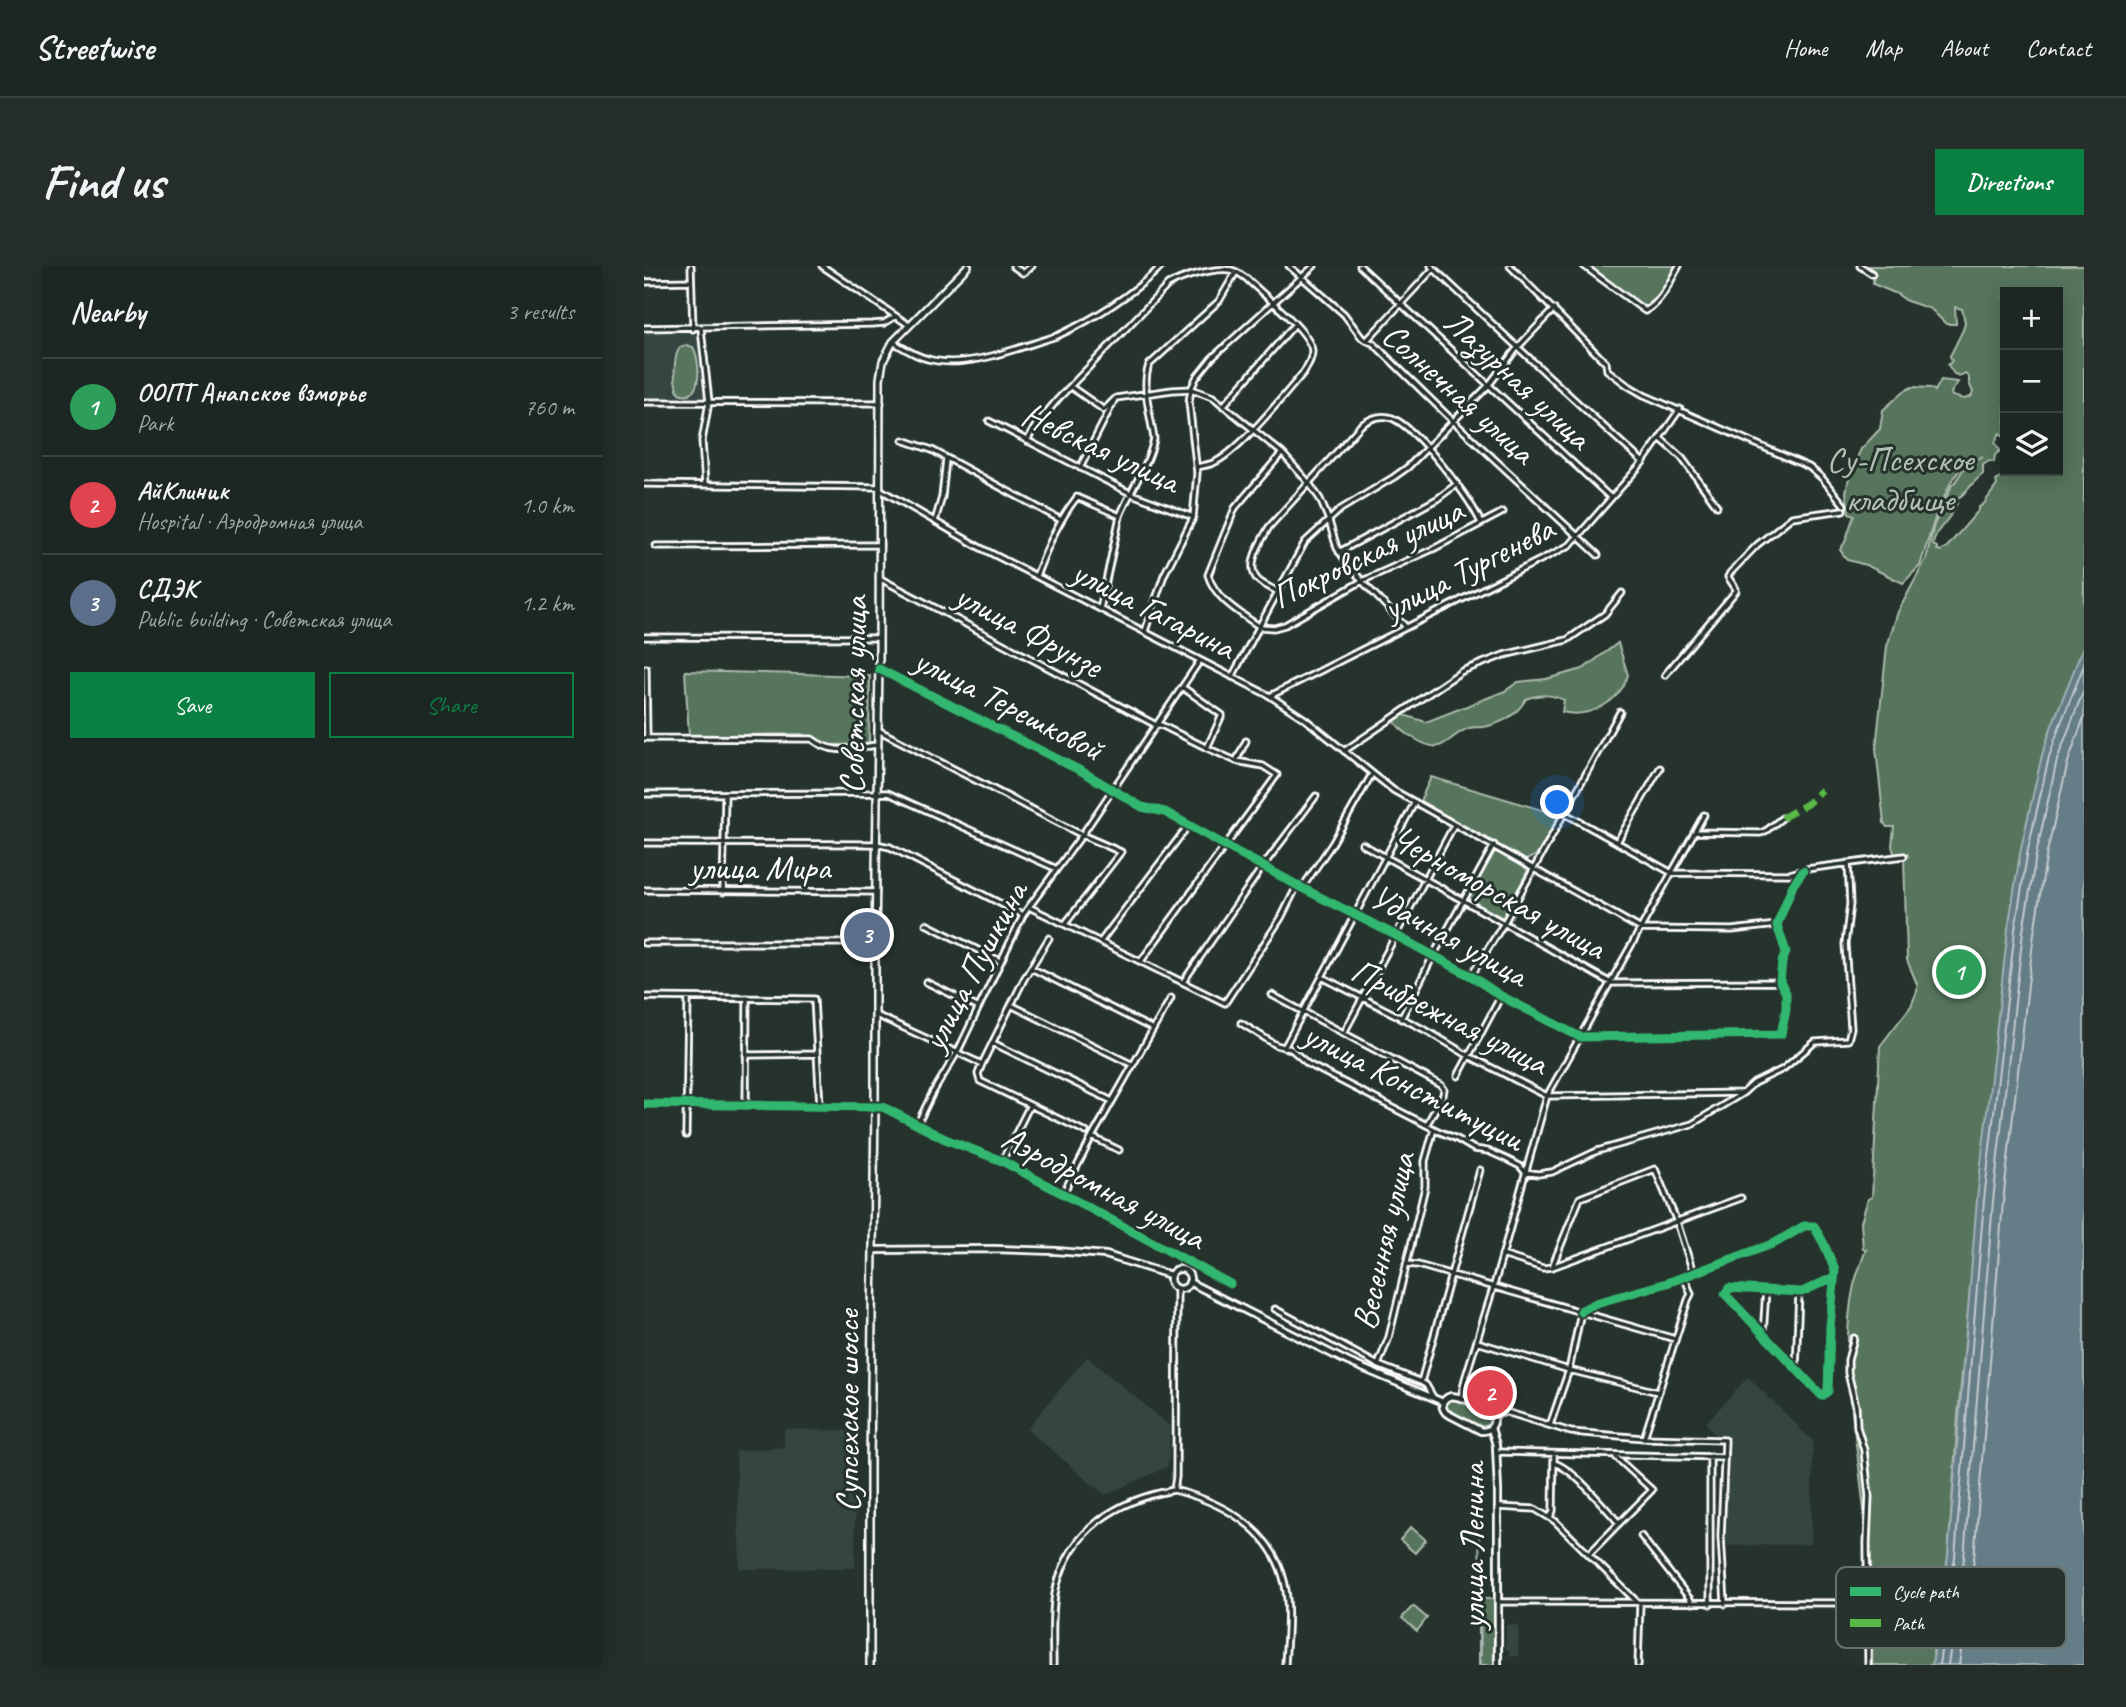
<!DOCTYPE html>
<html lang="en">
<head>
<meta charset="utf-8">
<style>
	:root { --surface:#1c2622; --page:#252e2a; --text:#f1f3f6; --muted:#a0a5a5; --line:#3a4340; --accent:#0b8043 }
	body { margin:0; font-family:Caveat,sans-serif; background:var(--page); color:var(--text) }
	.controls { position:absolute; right:21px; top:21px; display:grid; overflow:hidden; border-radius:0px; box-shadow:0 4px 18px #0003 }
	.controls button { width:63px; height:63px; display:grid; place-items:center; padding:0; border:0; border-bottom:2px solid var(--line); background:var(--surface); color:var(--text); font:35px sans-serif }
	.you { position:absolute; left:914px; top:537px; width:24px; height:24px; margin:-18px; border:5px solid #fff; border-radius:50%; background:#1a73e8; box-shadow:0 0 0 10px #1a73e833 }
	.badge { display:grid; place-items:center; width:46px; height:46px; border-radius:50%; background:var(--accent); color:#fff; font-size:23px; font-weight:700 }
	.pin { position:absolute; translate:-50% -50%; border:4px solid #fff; box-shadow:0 2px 7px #0006 }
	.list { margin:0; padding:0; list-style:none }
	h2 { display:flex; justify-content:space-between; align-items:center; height:91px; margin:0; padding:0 28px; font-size:30px }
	h2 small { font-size:23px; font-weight:400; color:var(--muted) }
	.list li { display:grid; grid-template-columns:46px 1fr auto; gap:21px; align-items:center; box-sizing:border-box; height:98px; padding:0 28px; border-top:2px solid var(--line) }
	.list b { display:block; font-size:26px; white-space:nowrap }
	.list p { margin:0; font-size:23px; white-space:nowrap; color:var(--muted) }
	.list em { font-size:23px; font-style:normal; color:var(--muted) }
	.actions { display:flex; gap:14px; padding:21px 28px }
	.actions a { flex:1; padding:16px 0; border:2px solid var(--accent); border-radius:0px; text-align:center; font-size:24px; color:var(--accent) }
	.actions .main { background:var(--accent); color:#fff }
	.icon { flex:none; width:38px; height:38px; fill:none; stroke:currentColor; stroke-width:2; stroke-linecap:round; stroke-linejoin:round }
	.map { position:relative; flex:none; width:1440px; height:1399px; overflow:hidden; border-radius:0px }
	header { display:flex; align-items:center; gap:42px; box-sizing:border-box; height:98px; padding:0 35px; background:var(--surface); border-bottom:2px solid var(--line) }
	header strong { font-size:33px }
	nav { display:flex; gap:38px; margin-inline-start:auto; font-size:24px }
	.intro { display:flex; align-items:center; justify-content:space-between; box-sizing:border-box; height:168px; padding:0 42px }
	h1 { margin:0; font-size:49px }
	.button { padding:18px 32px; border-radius:0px; background:var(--accent); color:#fff; font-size:24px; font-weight:700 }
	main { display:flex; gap:42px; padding:0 42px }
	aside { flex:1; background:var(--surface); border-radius:0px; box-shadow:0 4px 18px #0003 }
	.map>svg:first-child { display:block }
	.built { fill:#364442 }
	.green { fill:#57745b; stroke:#abbaad; stroke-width:2; fill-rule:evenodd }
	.water { fill:#657d86; stroke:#a3b1b6; stroke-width:2 }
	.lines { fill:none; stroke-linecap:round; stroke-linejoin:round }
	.shore { stroke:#c1cbcf; stroke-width:2 }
	.stream { stroke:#a3b1b6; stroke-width:2 }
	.minor-casing { stroke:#fff; stroke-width:9 }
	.tertiary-casing { stroke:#fff; stroke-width:10 }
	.secondary-casing { stroke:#fff; stroke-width:10 }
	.minor { stroke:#26332d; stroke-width:3.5 }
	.tertiary { stroke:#26332d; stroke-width:4.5 }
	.secondary { stroke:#26332d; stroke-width:5 }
	.quiet { stroke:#58b947; stroke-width:7; stroke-dasharray:14 7; stroke-linecap:butt }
	.cycleway-casing { stroke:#26332d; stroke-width:13 }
	.cycleway { stroke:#33b770; stroke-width:9 }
	.labels { text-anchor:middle; stroke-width:6; stroke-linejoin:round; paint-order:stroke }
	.street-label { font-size:35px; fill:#fff; stroke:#26332d }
	.park-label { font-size:35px; fill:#b3c0b5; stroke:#26332d }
	.key { fill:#26332d; stroke:#67706c; stroke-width:2 }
	.key-label { font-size:19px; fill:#fff }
</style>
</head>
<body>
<header>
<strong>Streetwise</strong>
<nav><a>Home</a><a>Map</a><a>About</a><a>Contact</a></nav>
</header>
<div class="intro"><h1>Find us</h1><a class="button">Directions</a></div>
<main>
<aside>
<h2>Nearby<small>3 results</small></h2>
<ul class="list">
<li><span class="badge" style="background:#2e9e5b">1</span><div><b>ООПТ Анапское взморье</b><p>Park</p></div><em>760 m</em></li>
<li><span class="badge" style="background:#e0444e">2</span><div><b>АйКлиник</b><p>Hospital · Аэродромная улица</p></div><em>1.0 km</em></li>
<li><span class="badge" style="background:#5c6f8a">3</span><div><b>СДЭК</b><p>Public building · Советская улица</p></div><em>1.2 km</em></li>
</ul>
<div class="actions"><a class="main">Save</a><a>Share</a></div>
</aside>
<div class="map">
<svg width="1440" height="1399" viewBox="0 0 1440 1399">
	<rect width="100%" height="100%" fill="#26332d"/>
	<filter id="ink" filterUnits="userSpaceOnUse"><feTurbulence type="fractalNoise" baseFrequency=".0143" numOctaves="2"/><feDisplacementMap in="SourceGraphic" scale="14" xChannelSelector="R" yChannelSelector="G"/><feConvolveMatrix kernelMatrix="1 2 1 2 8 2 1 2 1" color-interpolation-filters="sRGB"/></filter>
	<g filter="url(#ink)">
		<!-- built -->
		<path class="built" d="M0,66H59L60,134H0Z
			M443,1091L526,1160L525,1191L524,1199L521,1202L461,1229L383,1163Z
			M1104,1111L1169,1175L1167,1278L1074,1280L1077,1177L1062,1157Z
			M140,1163L211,1165V1302L96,1303L92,1185L140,1181Z
			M862,1359H875L874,1390H865V1384L861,1383Z"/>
		<!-- green -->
		<path class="green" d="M941,0H1033L1020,24L1008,40L1002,42Z
			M1221,0H1440V383L1340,880L1314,1149L1303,1304L1289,1383L1290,1399H1228C1230,1342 1225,1284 1218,1227C1211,1160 1195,1086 1210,1019C1213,1007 1218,995 1222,983H1219L1217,956L1224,933L1228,931L1236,780L1267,740L1273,725V718L1263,694L1260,591L1250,587L1248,580L1250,561H1243L1240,557L1232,482L1243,380L1254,346L1282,293L1290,259L1308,219C1315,213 1316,205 1323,200C1328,196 1334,194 1339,191L1319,199L1307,216L1292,249L1276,300L1259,317L1222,299L1203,294L1196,284L1201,276L1210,249L1205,247L1202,226L1206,207L1217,183L1236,163L1239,144L1260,125L1268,121L1287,122L1291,125L1297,114L1314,116L1307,127L1308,130L1320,133L1327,131L1329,126L1325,117V112L1321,107L1316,110L1310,108L1304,99L1308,95L1306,90L1319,64L1321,56L1318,43L1311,41L1312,58H1302L1287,43L1263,35L1253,28L1229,18L1230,4ZM1361,26H1414V205H1361L1357,212L1352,215L1353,219L1339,239L1335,241V244L1303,281L1297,285L1293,284V281L1289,279C1290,261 1311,253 1314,232C1324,226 1329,215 1339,208V199L1345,195L1350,196L1351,189L1356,185L1351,176L1356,167L1361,172Z
			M42,79L49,81C56,92 60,137 35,127C29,117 29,91 36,81Z
			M974,377L984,409C976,436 946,453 918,446L920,434C906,428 896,428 882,433C872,450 858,458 839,461C833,462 828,460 823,463C813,466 805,477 795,480C783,483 755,465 750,454L757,448L782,456L861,425L874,416L902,413L939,403Z
			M41,405L226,410L225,478L183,479L157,468L45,470Z
			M787,511L915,549L893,589L882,594L776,535Z
			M850,581L886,600L859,652L824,632Z
			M812,1133L844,1149L846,1153L845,1159L841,1161H836L805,1146L803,1142V1136Z
			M767,1261L782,1274L771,1287L756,1274Z
			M835,1333H851L850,1399H835Z
			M769,1340L783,1352L773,1365L758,1352Z"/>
		<!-- water -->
		<path class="water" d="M1440,379V1399H1288L1304,1290L1333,933L1364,663L1377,582L1398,489L1408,459Z"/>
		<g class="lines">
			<!-- shore -->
			<path class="shore" d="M1295,1399L1311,1291L1340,934L1371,664L1384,583L1405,491L1415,462L1440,399
				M1304,1399L1320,1292L1349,935L1379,665L1393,584L1413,494L1440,423
				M1315,1399L1330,1293L1359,936L1390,667L1403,586L1424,496L1440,451"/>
			<!-- stream -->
			<path class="stream" d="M833,1243L835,1260L837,1390
				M837,1394V1399"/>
			<!-- minor casing -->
			<g class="minor-casing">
				<path id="minor" d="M47,0L49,63
					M178,0L265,59
					M369,0L379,7L388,0
					M645,0L700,48L718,72L730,78L809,155L954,289
					M716,0L967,232
					M787,0C857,66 927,132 999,196
					M866,0L962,97L963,104L983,119L1000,129L1165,201L1178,212L1200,239
					M940,0L1001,45C1018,36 1026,15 1035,0
					M1216,0L1228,8
					M0,16L47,15
					M0,62L228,58L240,57L252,50
					M57,63L65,136L58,175L61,218
					M724,73L789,3
					M249,76C260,82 271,90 284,93C323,104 375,81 413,70C450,53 488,28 518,0
					M427,121L460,144L472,132L528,124L547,123L569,131L638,187L665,217L676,233L684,252L693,282L699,291L718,315L762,361
					M0,136L237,137
					M579,140L651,58
					M345,155L488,228L549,251
					M1016,172L1038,192L1073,240
					M259,174L288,184L417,254
					M383,175L392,159L414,133L524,19C538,11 570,1 587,4C593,5 597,9 602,12C617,27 667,66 668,85C668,93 664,99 660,106C641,128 594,187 569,197C564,199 558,200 553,201
					M638,187L591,242L564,309C572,334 595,346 616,361L630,362L641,359L718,315L789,283L859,246
					M436,202L470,135
					M0,218L236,221
					M237,224L335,281L626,430L661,453L749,524L997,663L1088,664L1133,659
					M291,255L298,231L302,193
					M12,280L236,279
					M695,286L793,233L813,218
					M392,310C403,282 414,255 433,231L476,250
					M235,312L512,459H517L563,482L578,449L538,421
					M634,326C628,322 619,319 614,314C600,300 618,274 625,261L717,159C727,152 737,148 748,152C773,162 826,232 837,257
					M456,343L476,250C486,224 504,201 510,173C507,150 497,121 505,99L575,35L592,6
					M501,365L520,309L549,252L553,207L545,136L547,123L552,112L568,92L670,0
					M0,371L235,372
					M2,402L3,472
					M235,403L439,506L498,541L521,546L658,622L751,669L827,710L857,730L936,771L1137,768L1142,744V727L1136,716L1138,696L1142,686L1133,659L1149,619L1159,605
					M1021,409L1092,325V323L1084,311L1086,307L1113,279L1148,251L1199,244
					M588,411L661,276L697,243L750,211L764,201L844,120L874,81L910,43
					M626,430L926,279L999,196L1036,143
					M234,464L438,569L477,586L421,658
					M0,472L168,473C190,490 207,482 234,479
					M700,485L818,405L860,389L923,374L961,348L978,327
					M592,495L602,475
					M0,528L244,527L413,603
					M920,547L1028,607L1146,608L1162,603L1260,590
					M1051,566L1117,567L1123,564L1138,552
					M973,576L1016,502
					M0,577L232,578L246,581L379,649
					M718,578L967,717L1136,716
					M658,622L688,578L728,508
					M0,624L232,626
					M79,626L81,528
					M385,641L581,737L637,652L653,620
					M282,658L356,695
					M457,675L544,560
					M0,677H231
					M497,695L633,509L619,500L592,495L563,482
					M387,702L509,763
					M827,710L860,657L976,446
					M678,711L785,766L825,790L903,830L1098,827
					M282,716L333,741
					M539,716L619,600L672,530
					M628,729L797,819L800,823L799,829L783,858
					M0,731L170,733L176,840
					M367,739L489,799
					M232,749L338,798L334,808L336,815L442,866
					M757,753L789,690L850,579
					M597,757L632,779L647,783L664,798L794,865L813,873L830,883L844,885L862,893L876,900L881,906L894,908L908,906L953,885L1048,858L1099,827L1110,817L1139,803L1171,776L1204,774L1207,762L1201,678L1206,638L1204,597
					M700,767L810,559
					M349,777L468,835
					M641,780L771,536
					M102,789L173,788
					M338,798L380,713L405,672
					M814,810L857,730
					M0,838L239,841L301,873L358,895L586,1018
					M102,840L103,732
					M273,859L288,828L314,785L379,649L438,569L555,396
					M42,869L44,732
					M448,871L475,884
					M358,895L386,839
					M419,928L448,871L527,732
					M858,989L899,1002L908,1001L1097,932
					M762,998L774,999L1031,1073
					M908,1001L936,932L1011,903L1033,956L1049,1006
					M631,1043L734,1099L777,1116L782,1119L789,1131
					M937,1046L938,1044L952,1037L1023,1017L1131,977L1160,960H1170L1180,978L1191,1004L1186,1061L1184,1125L1178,1130L1081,1028L1085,1022L1158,1026L1190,1011
					M1119,1069L1122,1024
					M1210,1072L1204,1094V1107L1212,1140L1213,1161L1220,1184L1225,1230L1223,1277L1224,1399
					M833,1076L925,1104L1014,1126
					M734,1099L745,1071L781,921V895L790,863
					M1152,1103L1155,1026
					M777,1116L836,904
					M817,1132L821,1113L850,1019L903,830L1060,549
					M849,1150L862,1146L927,1166L1000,1172L1081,1174L1077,1270L1081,1338
					M906,1159L925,1104L937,1046
					M1000,1172L1044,1034L1047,1028L1040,1010
					M852,1186L1080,1191
					M910,1197C930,1203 960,1241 975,1257
					M530,1224C586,1238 638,1270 643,1333C645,1355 642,1378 641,1399
					M854,1241L891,1243L911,1255L992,1335
					M906,1251L909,1245L910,1188
					M997,1270L1049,1337
					M945,1288L1008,1224L972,1191
					M854,1336L1225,1337
					M1066,1338V1190
					M409,1399C409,1374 407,1347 412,1323C426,1263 473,1234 530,1224L532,1211L533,1023
					M994,1399L996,1337"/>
			</g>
			<!-- tertiary casing -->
			<g class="tertiary-casing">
				<path id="tertiary" d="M229,984L350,983L412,985L462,989L526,1009
					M526 1013a10 10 0 1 1 20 0a10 10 0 1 1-20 0Z
					M545,1016L704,1096L799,1136
					M807,1130C820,1131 844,1142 850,1153C850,1161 845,1165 837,1165L802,1147C796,1140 798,1133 807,1130Z
					M847,1162L852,1179L854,1225V1399"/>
			</g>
			<!-- secondary casing -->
			<g class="secondary-casing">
				<path id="secondary" d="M226,1399V1194L231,841V677L235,396L236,113L239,95L249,76L324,0"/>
			</g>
			<!-- minor -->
			<use href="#minor" class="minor"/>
			<!-- tertiary -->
			<use href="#tertiary" class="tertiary"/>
			<!-- secondary -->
			<use href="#secondary" class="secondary"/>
			<!-- quiet -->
			<path class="quiet" d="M1138,552L1163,538L1178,524"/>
			<!-- cycleway casing -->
			<g class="cycleway-casing">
				<path id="cycleway" d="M235,403L439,506L498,541L521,546L658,622L751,669L827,710L857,730L936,771L1137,768L1142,744V727L1136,716L1138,696L1142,686L1133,659L1149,619L1159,605
					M0,838L239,841L301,873L358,895L586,1018
					M937,1046L938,1044L952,1037L1023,1017L1131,977L1160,960H1170L1180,978L1191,1004L1186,1061L1184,1125L1178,1130L1081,1028L1085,1022L1158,1026L1190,1011"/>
			</g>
			<!-- cycleway -->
			<use href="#cycleway" class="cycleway"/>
		</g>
	</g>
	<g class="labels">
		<!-- street labels -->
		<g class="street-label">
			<text transform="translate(874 113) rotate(43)" y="12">Лазурная улица</text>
			<text transform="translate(815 127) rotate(42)" y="12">Солнечная улица</text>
			<text transform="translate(457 181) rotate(25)" y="12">Невская улица</text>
			<text transform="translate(723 287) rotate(-26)" y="12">Покровская улица</text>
			<text transform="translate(824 302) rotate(-27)" y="12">улица Тургенева</text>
			<text transform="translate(510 343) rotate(27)" y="12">улица Гагарина</text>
			<text transform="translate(385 364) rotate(28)" y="12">улица Фрунзе</text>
			<text transform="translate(209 429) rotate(-89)" y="12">Советская улица</text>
			<text transform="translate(365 438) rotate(27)" y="12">улица Терешковой</text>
			<text x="116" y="613">улица Мира</text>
			<text transform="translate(855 626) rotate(29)" y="12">Черноморская улица</text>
			<text transform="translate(805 669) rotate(29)" y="12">Удачная улица</text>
			<text transform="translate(330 700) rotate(-62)" y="12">улица Пушкина</text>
			<text transform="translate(806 750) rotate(27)" y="12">Прибрежная улица</text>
			<text transform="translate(770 820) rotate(27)" y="12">улица Конституции</text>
			<text transform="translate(460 921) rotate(28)" y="12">Аэродромная улица</text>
			<text transform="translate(739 975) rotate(-77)" y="12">Весенняя улица</text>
			<text transform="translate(203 1145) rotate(-90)" y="12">Супсехское шоссе</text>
			<text transform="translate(828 1280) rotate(-90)" y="12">улица Ленина</text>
		</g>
		<!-- park labels -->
		<g class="park-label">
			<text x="1256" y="205">Су-Псехское<tspan x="1256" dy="40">кладбище</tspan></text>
		</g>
	</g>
	<!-- legend -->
	<rect x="1192" y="1301" width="230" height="81" rx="10" class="key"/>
	<rect x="1206" y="1321" width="31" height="9" fill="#33b770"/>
	<rect x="1206" y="1353" width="31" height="8" fill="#58b947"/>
	<g class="key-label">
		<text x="1249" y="1332">Cycle path</text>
		<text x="1249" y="1364">Path</text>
	</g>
</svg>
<div class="controls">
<button>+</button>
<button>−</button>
<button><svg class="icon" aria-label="layers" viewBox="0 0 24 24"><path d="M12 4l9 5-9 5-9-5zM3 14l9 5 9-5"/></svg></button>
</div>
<div class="you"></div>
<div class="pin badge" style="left:1315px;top:706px;background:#2e9e5b">1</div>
<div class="pin badge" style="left:846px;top:1127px;background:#e0444e">2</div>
<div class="pin badge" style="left:223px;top:669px;background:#5c6f8a">3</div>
</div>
</main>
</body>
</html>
